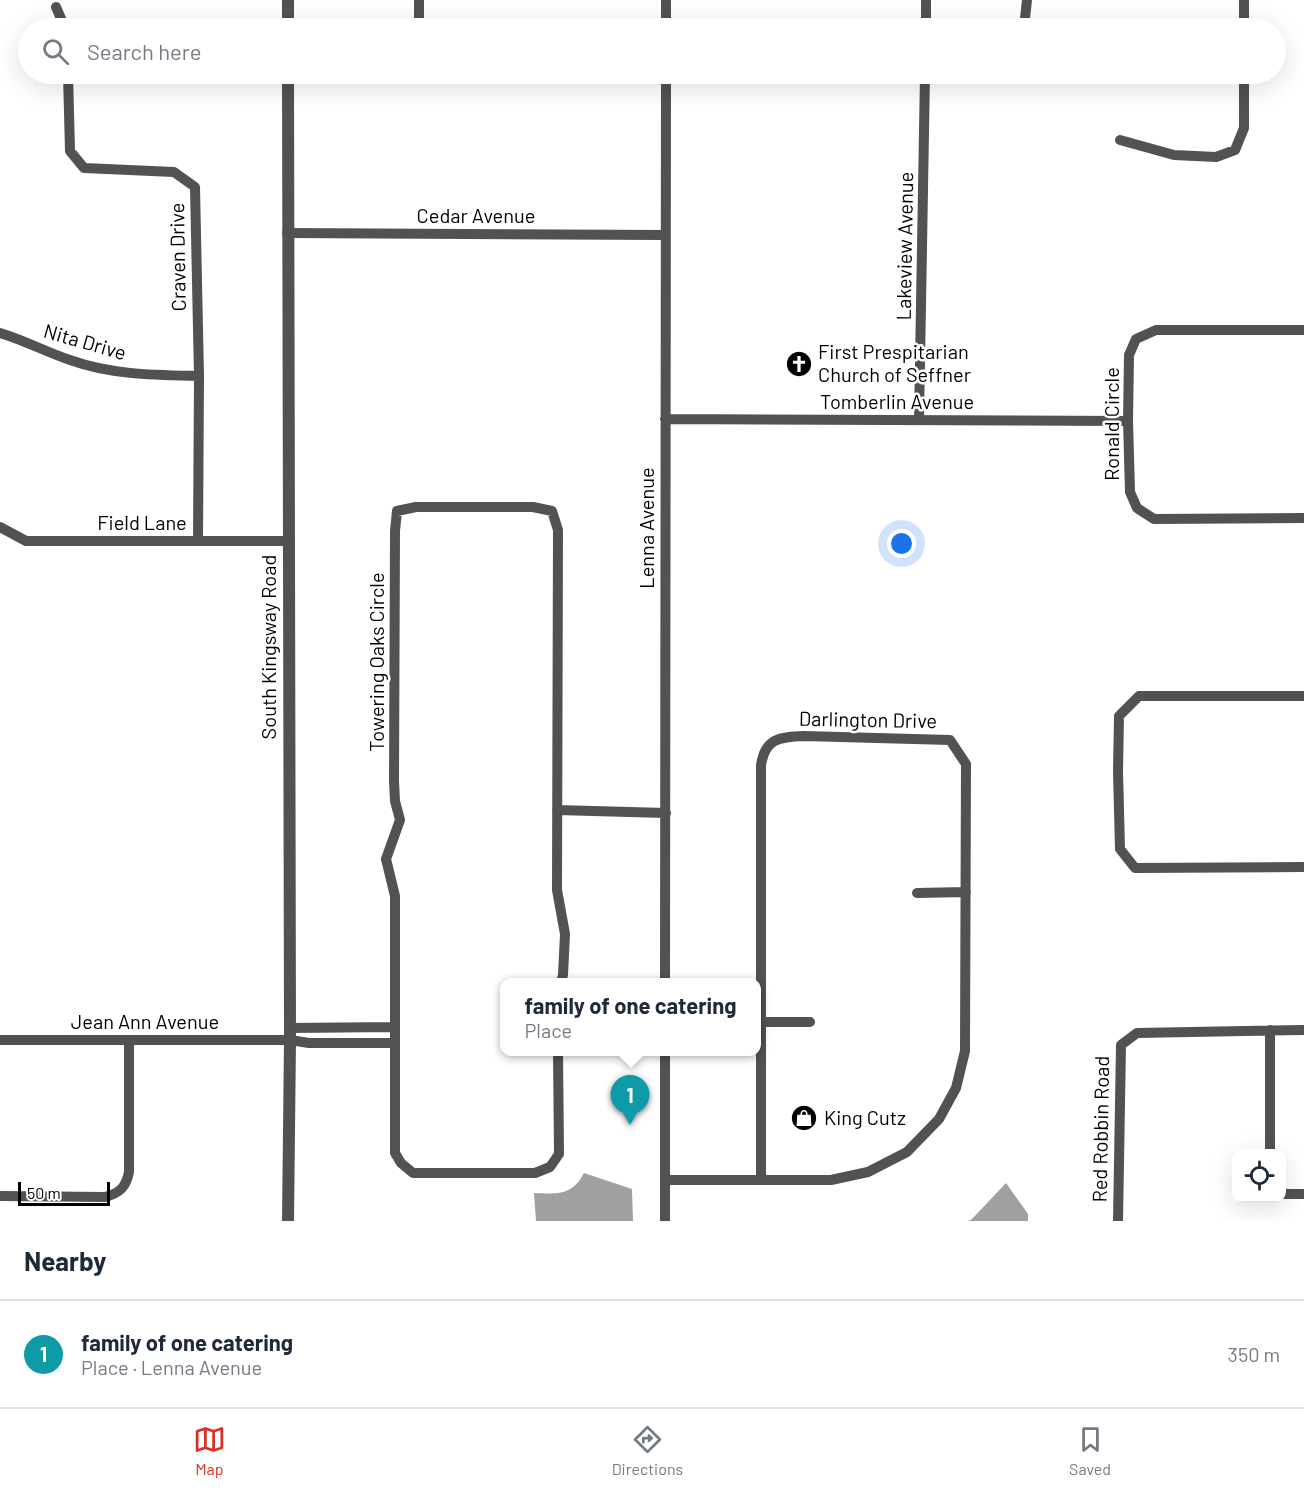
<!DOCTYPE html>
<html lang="en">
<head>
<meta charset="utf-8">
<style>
	:root { --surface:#fff; --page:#f2f2f3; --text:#1f2937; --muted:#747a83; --line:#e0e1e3; --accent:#d93025 }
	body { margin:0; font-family:Barlow,sans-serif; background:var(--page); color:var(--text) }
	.controls { position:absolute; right:18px; bottom:18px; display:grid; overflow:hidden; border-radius:12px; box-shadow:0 6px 24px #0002 }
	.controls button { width:54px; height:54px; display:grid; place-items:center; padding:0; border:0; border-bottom:2px solid var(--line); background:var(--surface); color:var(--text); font:30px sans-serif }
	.scale { position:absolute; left:18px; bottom:15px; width:92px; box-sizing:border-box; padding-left:6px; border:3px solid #000; border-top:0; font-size:16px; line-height:21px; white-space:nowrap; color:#000; -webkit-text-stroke:4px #fff; paint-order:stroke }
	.you { position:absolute; left:902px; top:544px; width:21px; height:21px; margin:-15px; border:4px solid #fff; border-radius:50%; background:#1a73e8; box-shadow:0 0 0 9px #1a73e833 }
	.badge { display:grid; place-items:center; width:39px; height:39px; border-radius:50%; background:var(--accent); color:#fff; font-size:20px; font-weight:700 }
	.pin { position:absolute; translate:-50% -50px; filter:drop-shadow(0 2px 3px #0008) }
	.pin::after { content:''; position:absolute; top:32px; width:21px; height:18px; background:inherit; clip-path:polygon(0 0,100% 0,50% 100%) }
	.popup { position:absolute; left:500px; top:978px; width:261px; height:78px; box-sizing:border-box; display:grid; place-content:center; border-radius:12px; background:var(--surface); filter:drop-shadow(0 2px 4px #0005); font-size:20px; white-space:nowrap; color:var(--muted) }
	.popup b { font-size:22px; color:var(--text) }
	.popup::after { content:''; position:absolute; left:50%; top:100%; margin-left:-12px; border:12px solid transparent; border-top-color:var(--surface) }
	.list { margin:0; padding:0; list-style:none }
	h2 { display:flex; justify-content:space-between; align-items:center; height:78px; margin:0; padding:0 24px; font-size:26px }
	h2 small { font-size:20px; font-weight:400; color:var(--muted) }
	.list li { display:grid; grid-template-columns:39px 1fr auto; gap:18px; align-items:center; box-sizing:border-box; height:108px; padding:0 24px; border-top:2px solid var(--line) }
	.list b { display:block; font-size:22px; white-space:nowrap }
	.list p { margin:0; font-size:20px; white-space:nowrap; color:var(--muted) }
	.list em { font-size:20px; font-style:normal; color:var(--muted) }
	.icon { flex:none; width:33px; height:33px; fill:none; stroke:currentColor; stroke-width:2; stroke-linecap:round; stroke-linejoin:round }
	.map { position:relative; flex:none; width:1304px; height:1221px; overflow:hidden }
	.search { position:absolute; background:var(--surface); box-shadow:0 6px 24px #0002; left:18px; right:18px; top:18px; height:66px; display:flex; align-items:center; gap:15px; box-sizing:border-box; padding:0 21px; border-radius:33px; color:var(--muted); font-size:22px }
	.sheet { height:186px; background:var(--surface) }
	nav { display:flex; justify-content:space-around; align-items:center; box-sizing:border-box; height:84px; border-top:2px solid var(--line); background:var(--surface); font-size:16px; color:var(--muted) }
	nav a { display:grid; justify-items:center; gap:3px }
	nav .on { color:var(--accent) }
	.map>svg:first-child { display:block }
	.water { fill:#a0a0a0 }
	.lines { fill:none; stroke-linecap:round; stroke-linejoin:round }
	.minor { stroke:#525252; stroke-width:10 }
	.tertiary { stroke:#525252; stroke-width:12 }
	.labels { text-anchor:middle; stroke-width:5; stroke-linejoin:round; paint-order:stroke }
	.street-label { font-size:20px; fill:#000; stroke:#fff }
	.poi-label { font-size:20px; fill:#000; stroke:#fff; text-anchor:start }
</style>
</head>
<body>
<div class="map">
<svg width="1304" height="1221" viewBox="0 0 1304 1221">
	<rect width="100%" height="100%" fill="#fff"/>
	<!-- water -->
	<path class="water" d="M584,1173L632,1189L633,1221H536L534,1193C557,1194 572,1196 584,1173Z
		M1006,1183L1028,1214V1221H968L972,1219Z"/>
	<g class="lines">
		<!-- minor -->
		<path class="minor" d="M666,0V28
			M926,0V28
			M56,7L65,28
			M419,28V0
			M1024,28L1027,0
			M1244,28V0
			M68,74L70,151L84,168L174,172L195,187L199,376L198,541
			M1120,140L1174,155L1216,157L1235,150L1244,128V74
			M287,233L665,235
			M1304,330H1156L1136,339L1129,355L1128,421L1130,492L1137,508L1154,519L1304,518
			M0,333C24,340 46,352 70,360C112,375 155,375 199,376
			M665,419L1128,421
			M919,420L925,74
			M0,527L26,541H289
			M1304,696H1139L1119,716L1118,771L1120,849L1135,868L1304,867
			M557,810L666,813
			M917,893L966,892
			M665,982L666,74
			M761,1022H810
			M290,1028L395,1027
			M0,1040H290L309,1043H395
			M558,1052L559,1154L550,1167L535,1173H413L401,1163L395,1153V896L386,859L400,820L395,801L394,781L395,531L397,511L416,507H533L552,511L558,530L557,890L565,934L563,975L561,982
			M1270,1154V1030
			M665,1180H831L868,1172L907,1152L939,1119L956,1088L965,1051L966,764L950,740L804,736C780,737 765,738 761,765V1180
			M1282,1191L1284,1194H1304
			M0,1196L105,1197C120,1193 126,1187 129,1172V1040
			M665,1221V1052
			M1118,1221L1121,1045L1137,1033L1304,1030"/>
		<!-- tertiary -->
		<path class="tertiary" d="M288,28V0
			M288,1221L290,1040L288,74"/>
	</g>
	<!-- icons -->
	<defs>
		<g id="church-disc" transform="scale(1.35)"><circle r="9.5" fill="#000" stroke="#fff"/><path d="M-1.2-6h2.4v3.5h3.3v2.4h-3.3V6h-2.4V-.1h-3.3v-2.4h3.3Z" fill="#fff"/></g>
		<g id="shop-disc" transform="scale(1.35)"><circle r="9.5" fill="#000" stroke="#fff"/><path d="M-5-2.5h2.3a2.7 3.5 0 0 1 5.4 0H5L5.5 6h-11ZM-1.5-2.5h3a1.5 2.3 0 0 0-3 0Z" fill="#fff"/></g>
	</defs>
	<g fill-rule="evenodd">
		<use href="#church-disc" x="799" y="364"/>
		<use href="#shop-disc" x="804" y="1118"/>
	</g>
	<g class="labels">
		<!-- street labels -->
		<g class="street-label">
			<text x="476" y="223">Cedar Avenue</text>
			<text transform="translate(905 246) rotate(-89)" y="7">Lakeview Avenue</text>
			<text transform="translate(178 257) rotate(-91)" y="7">Craven Drive</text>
			<text transform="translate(85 342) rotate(16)" y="7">Nita Drive</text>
			<text x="897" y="409">Tomberlin Avenue</text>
			<text transform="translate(1112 424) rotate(-90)" y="7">Ronald Circle</text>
			<text x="142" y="530">Field Lane</text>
			<text transform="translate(647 528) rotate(-90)" y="7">Lenna Avenue</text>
			<text transform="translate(269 647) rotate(-90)" y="7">South Kingsway Road</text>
			<text transform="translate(377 662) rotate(-90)" y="7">Towering Oaks Circle</text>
			<text transform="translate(868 720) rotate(1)" y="7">Darlington Drive</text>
			<text x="145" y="1029">Jean Ann Avenue</text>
			<text transform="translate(1101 1129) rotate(-89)" y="7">Red Robbin Road</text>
		</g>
		<!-- poi labels -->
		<g class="poi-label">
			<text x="818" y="359">First Prespitarian<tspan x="818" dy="23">Church of Seffner</tspan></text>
			<text x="824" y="1125">King Cutz</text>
		</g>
	</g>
</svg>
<div class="controls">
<button><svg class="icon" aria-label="locate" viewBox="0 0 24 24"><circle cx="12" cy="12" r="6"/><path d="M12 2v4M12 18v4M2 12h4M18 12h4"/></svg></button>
</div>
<div class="scale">50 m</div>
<div class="you"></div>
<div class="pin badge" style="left:630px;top:1125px;background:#0f9aa8">1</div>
<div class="popup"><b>family of one catering</b>Place</div>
<div class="search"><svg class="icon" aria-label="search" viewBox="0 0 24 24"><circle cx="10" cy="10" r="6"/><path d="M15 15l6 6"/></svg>Search here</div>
</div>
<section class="sheet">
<h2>Nearby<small></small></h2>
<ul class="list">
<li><span class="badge" style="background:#0f9aa8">1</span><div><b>family of one catering</b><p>Place · Lenna Avenue</p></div><em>350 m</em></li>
</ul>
</section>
<nav>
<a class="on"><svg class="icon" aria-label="map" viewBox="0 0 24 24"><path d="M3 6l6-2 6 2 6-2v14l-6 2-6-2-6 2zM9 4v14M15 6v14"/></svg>Map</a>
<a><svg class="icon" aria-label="directions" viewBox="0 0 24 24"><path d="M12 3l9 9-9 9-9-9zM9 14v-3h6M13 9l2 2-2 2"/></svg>Directions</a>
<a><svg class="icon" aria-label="saved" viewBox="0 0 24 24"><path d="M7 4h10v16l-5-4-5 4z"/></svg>Saved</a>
</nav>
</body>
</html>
